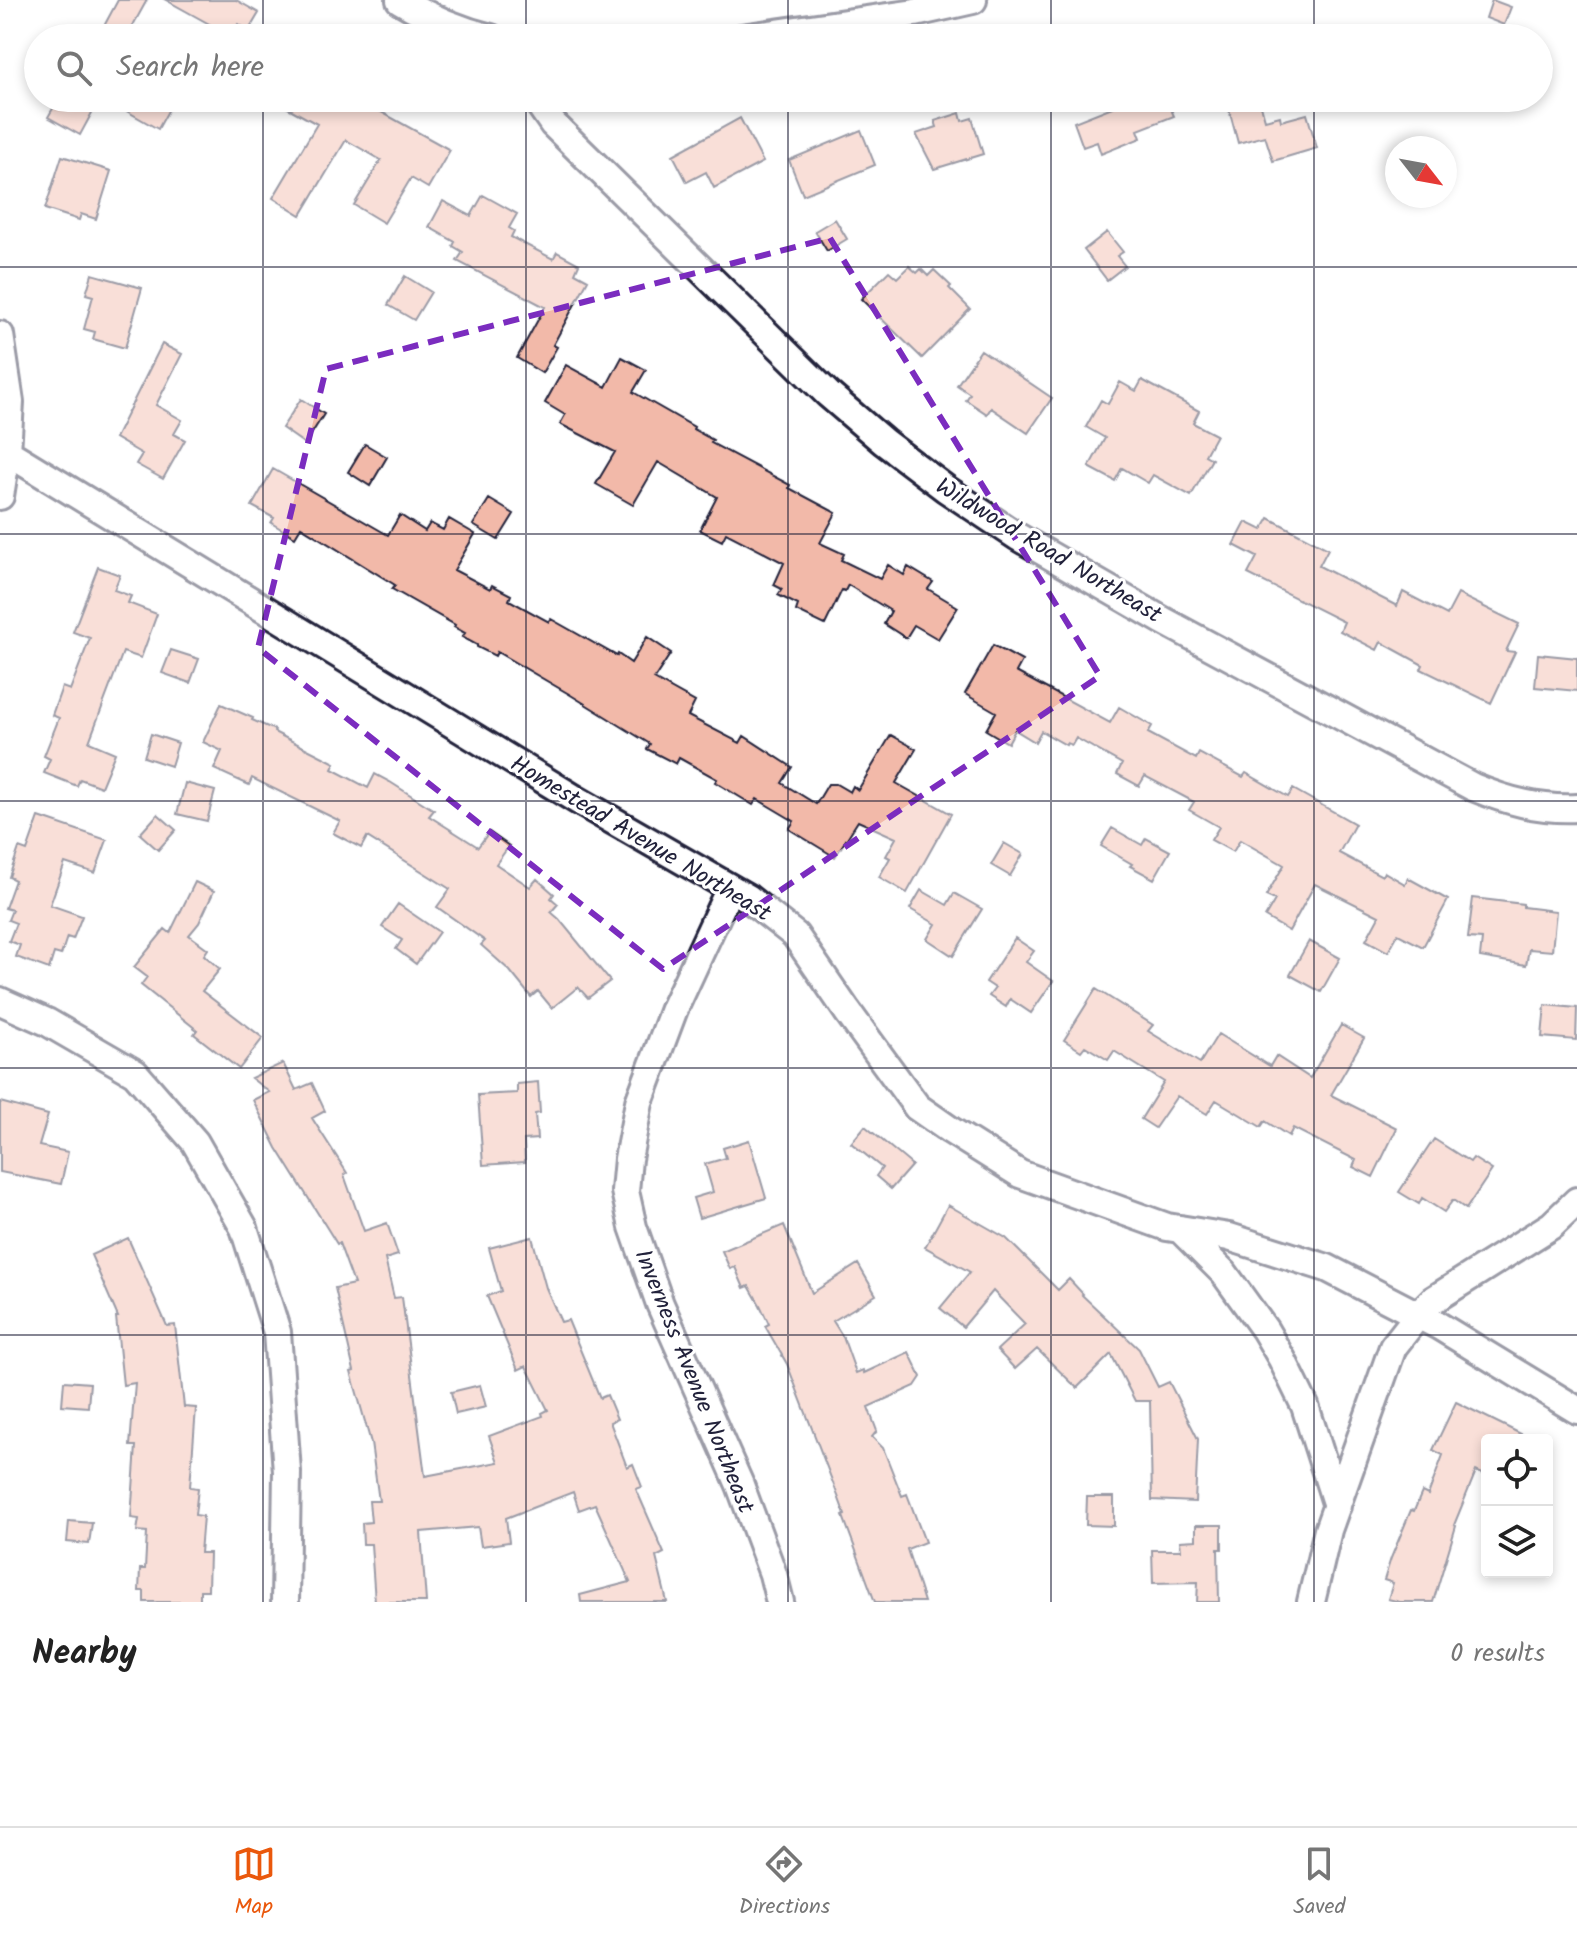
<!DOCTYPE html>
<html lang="en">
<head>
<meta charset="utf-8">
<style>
	:root { --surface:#fff; --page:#f2f2f2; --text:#222; --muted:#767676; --line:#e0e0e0; --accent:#ea580c }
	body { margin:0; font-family:Kalam,sans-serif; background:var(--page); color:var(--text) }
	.controls { position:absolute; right:24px; bottom:24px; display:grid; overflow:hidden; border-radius:8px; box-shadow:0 4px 12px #0003 }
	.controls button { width:72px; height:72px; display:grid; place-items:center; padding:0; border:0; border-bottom:2px solid var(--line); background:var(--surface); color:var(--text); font:40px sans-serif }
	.compass { position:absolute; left:1385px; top:136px; width:72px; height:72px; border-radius:50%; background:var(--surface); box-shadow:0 4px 12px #0003; rotate:121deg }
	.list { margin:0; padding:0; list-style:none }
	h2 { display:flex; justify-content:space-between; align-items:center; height:104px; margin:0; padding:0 32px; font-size:34px }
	h2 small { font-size:26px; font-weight:400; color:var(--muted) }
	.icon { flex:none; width:44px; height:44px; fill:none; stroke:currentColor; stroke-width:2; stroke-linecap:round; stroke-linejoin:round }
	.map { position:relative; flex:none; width:1577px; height:1602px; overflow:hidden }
	.search { position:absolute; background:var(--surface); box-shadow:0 4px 12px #0003; left:24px; right:24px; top:24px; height:88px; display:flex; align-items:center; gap:20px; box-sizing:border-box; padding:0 28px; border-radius:44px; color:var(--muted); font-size:30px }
	.sheet { height:224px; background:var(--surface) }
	nav { display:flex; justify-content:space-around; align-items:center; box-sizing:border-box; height:112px; border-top:2px solid var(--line); background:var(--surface); font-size:22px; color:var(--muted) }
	nav a { display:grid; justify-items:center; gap:4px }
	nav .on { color:var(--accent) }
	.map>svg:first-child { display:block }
	.building { fill:#f2b9a9; stroke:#22223b; stroke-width:2 }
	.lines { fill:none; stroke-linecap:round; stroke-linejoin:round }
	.minor-casing { stroke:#22223b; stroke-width:32 }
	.minor { stroke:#fff; stroke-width:26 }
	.marked { fill:none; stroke:#7b2cbf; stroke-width:6; stroke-dasharray:16 10; stroke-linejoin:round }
	.grid { fill:none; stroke:#22223b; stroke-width:2; stroke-opacity:0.55 }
	.labels { text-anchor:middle; stroke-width:6; stroke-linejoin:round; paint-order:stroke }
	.street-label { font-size:24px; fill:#22223b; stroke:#fff }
</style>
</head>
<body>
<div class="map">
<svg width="1577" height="1602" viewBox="0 0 1577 1602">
	<rect width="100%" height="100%" fill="#fff"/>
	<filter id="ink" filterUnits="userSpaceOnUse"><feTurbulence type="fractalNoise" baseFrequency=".0125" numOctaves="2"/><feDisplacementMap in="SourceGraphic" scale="16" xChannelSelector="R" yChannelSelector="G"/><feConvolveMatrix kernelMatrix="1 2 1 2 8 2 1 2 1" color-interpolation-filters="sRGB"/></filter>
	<g filter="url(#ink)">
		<!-- building -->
		<path class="building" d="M118,0H147L126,38L104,26Z
			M166,0H236L259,13L249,30L238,24L231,36Z
			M1492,0L1511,7L1504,25L1486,18Z
			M59,98H100L80,135L48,117Z
			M104,98H148L169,109L158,129Z
			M270,98H356L450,150L428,188L411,178L384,223L354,205L381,160L346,140L301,215L273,198L317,124Z
			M1135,98H1166L1174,116L1138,130L1141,138L1101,154L1097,142L1083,147L1074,122Z
			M1226,98H1259L1265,120L1280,116L1281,121L1307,114L1317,148L1273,161L1265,136L1238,143Z
			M960,113L962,121L972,118L983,154L934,169L916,134L937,127L935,121Z
			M740,118L763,162L714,188L706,172L687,182L673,155Z
			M861,130L875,165L803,195L789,160Z
			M62,156L111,171L96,219L81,214L79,220L45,209Z
			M483,195L517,214L509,228L514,231L511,237L553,259L557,252L579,264L575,273L588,280L553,345L557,347L542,373L517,358L545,307L457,261L463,252L453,246L455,242L429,227L443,201L471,216Z
			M835,219L847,239L827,251L815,231Z
			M1107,232L1123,252L1117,256L1125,266L1107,280L1084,250Z
			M909,266L917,273L921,269L928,276L934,270L951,286L949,288L970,309L922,358L861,299L889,271L897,278Z
			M92,274L142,288L125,348L93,339L95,332L84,329L93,296L86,294Z
			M405,276L431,292L414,320L388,305Z
			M162,344L182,354L156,405L182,420L174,434L185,440L163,479L136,464L142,454L115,438Z
			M981,350L1052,398L1028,433L991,408L987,414L966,400L970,394L957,385Z
			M622,357L646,370L633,392L694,427L693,429L713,440L711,443L790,485L789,488L836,513L820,543L844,554L841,560L880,579L888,565L904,575L908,567L933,582L928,589L958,607L938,639L914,625L906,638L884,624L891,611L848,585L845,591L842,590L825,625L796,611L798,605L778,595L782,589L774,585L784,563L726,533L722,541L700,530L717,497L658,462L633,505L596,484L615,452L560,424L565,415L545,403L566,365L606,387Z
			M1142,380L1199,411L1193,423L1216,435L1205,455L1212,459L1191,496L1153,475L1148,483L1122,468L1115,481L1089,467L1105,438L1086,427L1101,400L1108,404L1120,382L1136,391Z
			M301,399L324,414L305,444L282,428Z
			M365,444L387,457L370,486L348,472Z
			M273,469L388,535L400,515L425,531L430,523L443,530L449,519L475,534L454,570L490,589L492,585L511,595L509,600L549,622L551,619L617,656L618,654L631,663L647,637L671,653L654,679L695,702L688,716L740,743L744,736L792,767L782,783L816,804L828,784H836L850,792L853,786L858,790L891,735L916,749L896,783L951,814L907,893L879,877L890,858L886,856L896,838L858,821L835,857L789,829L794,821L757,799L753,805L715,782L717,779L679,758L676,764L647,749L650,744L569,694L497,652L495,656L477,647V645L462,637L465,633L454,627L455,625L392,589L395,585L301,527L295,537L271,523L274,518L252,506Z
			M489,499L514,514L498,540L473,525Z
			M1269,518L1328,549L1319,566L1397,606L1403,592L1447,615L1458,594L1519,624L1506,651L1515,652L1491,703L1421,669L1423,665L1381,642L1377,650L1340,631L1344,622L1248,574L1257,557L1234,545L1246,522L1262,530Z
			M98,567L120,575L114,590L131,596L128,603L157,614L141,658L123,652L89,742L115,753L101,787L80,779L77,786L44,773L50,759L44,756L59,718L52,715L62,687L70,690L90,638L73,632Z
			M993,645L1022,661L1016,672L1110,723L1119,707L1152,726L1148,733L1196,759L1199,753L1243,777L1246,773L1288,797L1293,789L1355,824L1339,853L1382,876L1384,872L1405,884L1408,878L1448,900L1423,947L1398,934L1388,952L1366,940L1379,916L1315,884L1289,931L1265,917L1275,900L1266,896L1284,865L1240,840L1233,852L1211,840L1219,827L1189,810L1194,802L1145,776L1139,786L1117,774L1122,764L1076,738L1072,745L1067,743L1066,745L1041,731L1035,742L1015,730L1008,743L986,730L996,712L965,694Z
			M171,650L199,659L190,683L162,673Z
			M1538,654L1577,658V691L1535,687Z
			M221,704L253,718L252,720L275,730L274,732L335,763L332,769L368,788L375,774L390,782L434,810L429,816L478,847L489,832L509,846L496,864L530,887L537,879L554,894L551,898L558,904L551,912L559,919L610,981L588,998L578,987L552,1008L538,991L531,997L510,971L481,945L485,941L437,907L450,889L367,837L361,848L333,833L340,821L252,778L249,785L214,769L222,751L203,742Z
			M151,734L178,743L171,766L144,757Z
			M185,783L215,791L207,821L177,814Z
			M158,814L176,830L158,850L140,834Z
			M39,817L107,840L95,873L65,863L50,905L82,916L73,939L67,937L61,955L54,953L49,969L16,957L20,945L9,941L16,923L8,920L12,910L5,908L15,880L9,877L19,848L27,851Z
			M1112,828L1142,845L1146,838L1170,851L1154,879L1130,866L1132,864L1101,846Z
			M1004,843L1023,854L1010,876L991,865Z
			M195,882L214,891L199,923L189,935L208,949L204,955L220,969L202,991L263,1038L239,1069L194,1034L197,1030L141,985L147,977L134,967L165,929L170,933Z
			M921,890L947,905L954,893L982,909L953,956L927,939L936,924L910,909Z
			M1473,898L1523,904V907L1556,911L1552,951L1529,949L1526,965L1480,957L1482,939L1468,938Z
			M398,904L439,932L416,964L396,949L402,940L382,927Z
			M1015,938L1034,951L1026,962L1053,981L1031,1013L1010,999L1006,1007L989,996L995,988L986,982Z
			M1309,941L1340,958L1321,992L1290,975Z
			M1096,989L1153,1025L1148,1031L1200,1063L1218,1034L1270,1066L1276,1056L1310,1078L1341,1025L1364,1038L1331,1095L1397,1128L1373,1177L1353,1167L1356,1160L1293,1128L1289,1136L1265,1121L1261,1127L1216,1100L1207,1114L1177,1096L1155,1128L1141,1119L1164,1082L1114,1051L1108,1060L1085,1046L1081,1051L1064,1040Z
			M1545,1005L1577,1008L1576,1040L1542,1037Z
			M283,1063L296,1090L312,1083L325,1111L312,1118L347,1173L344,1175L364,1231L387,1223L398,1255L385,1259L394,1298L402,1297L425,1476L498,1462L489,1436L543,1416L542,1413L548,1410L526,1366L518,1370L487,1296L501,1291L489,1248L532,1237L546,1288L561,1322L568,1320L600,1398L607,1395L617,1419L610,1422L627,1467L633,1464L642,1487L636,1489L664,1553L656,1557L667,1602H581L580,1595L630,1582L595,1504L579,1510L573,1492L506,1518L509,1542L481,1546L478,1527L421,1532L426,1602H375L371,1544H363L362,1523L371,1522L369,1501H379L371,1443L351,1372L354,1371L335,1288L354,1284L339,1243L337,1244L277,1148L253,1100L269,1092L251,1078Z
			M538,1082L540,1113L535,1114L537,1139L524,1140L525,1162L483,1165L478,1095L517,1093V1084Z
			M0,1102L48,1115L39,1146L68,1152L61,1184L0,1172Z
			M865,1126L912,1165L891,1189L876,1176L882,1168L851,1143Z
			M1434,1139L1470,1162L1473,1158L1492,1170L1466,1209L1453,1200L1444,1212L1422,1198L1419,1204L1399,1192Z
			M749,1140L766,1198L699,1218L693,1198L713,1192L705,1164L726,1158L723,1148Z
			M948,1205L1006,1238L1058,1290L1069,1279L1083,1294L1082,1295L1139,1349L1158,1387L1169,1382L1198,1439L1195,1502L1152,1500L1150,1401H1135L1111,1354L1077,1388L1037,1349L1015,1369L997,1350L1025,1324L993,1291L963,1327L940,1308L970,1272L925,1247Z
			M784,1225L812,1293L858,1264L876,1295L833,1321L843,1337L856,1373L863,1370L864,1373L909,1352L921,1377L915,1386L868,1407L877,1431L872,1437L883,1448L902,1496L907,1494L925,1542L907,1549L924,1602H875L843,1516L845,1515L838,1496L787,1364L765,1326L769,1324L760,1305L749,1286L744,1288L735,1267L730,1269L722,1251Z
			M128,1238L167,1326L175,1325L184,1407L196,1408L190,1487L198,1488L195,1515L203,1516L200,1553H209L208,1590H200V1602H144V1591H139L140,1569H145L147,1532L137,1531L139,1519L131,1518L136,1446H130L135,1383L123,1385L116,1317H118L91,1255Z
			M64,1381L90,1383L88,1407L62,1405Z
			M480,1385L486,1407L456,1414L451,1392Z
			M1456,1402L1533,1440H1487V1476L1476,1471L1454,1525L1456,1526L1433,1602H1400L1388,1599L1393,1583L1384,1580L1391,1558L1411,1510L1414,1511L1422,1492L1428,1495L1443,1455L1433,1450Z
			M1087,1497H1114V1526L1086,1525Z
			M69,1521L92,1523L89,1544L67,1542Z
			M1196,1525H1222V1549H1218L1219,1602H1197L1198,1582L1153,1583L1152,1550H1181L1180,1541L1196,1540Z"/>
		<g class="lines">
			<!-- minor casing -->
			<g class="minor-casing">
				<path id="minor" d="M400,0C428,17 459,30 491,38
					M741,38L915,13L973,0
					M535,98L553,124L828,394L884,442L946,489L1018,537L1162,620L1473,787C1507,801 1540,810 1577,808
					M0,335L10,402L7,452L0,496
					M7,452L577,800L748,898L795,935L847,1011L917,1107L950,1130L1020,1174L1167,1227L1229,1237L1327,1268L1439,1326L1577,1410
					M730,888L674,1009L639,1102L628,1159L625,1191L633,1227L660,1304L740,1485L773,1574L780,1602
					M0,1001L47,1022L135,1073L195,1142L244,1228L277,1332L287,1472L285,1602
					M1180,1229L1224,1273L1265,1330L1282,1359L1305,1406L1337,1506
					M1311,1602L1328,1530L1393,1347L1418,1315L1433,1300L1552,1225L1577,1201"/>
			</g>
			<!-- minor -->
			<use href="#minor" class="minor"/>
		</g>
	</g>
	<!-- marked area -->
	<path d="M0 0H1577V1602H0ZM830,238L1100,676L663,969L258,648L326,369Z" fill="#fff" fill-opacity=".55" fill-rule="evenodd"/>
	<path class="marked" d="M830,238L1100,676L663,969L258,648L326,369Z"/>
	<!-- grid -->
	<path class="grid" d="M263,0V38M526,0V38M788,0V38M1051,0V38M1314,0V38M263,98V1602M526,98V1602M788,98V1602M1051,98V1602M1314,98V1602M0,267H1577M0,534H1577M0,801H1577M0,1068H1577M0,1335H1577"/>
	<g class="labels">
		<!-- street labels -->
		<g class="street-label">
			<text transform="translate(1049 550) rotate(31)" y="8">Wildwood Road Northeast</text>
			<text transform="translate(641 838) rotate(31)" y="8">Homestead Avenue Northeast</text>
			<text transform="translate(695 1381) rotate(68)" y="8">Inverness Avenue Northeast</text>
		</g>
	</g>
</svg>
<div class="controls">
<button><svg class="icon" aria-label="locate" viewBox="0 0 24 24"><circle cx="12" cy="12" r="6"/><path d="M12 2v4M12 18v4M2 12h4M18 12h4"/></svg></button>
<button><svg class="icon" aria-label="layers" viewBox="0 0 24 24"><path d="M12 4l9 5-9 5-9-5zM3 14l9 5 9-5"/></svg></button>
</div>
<svg class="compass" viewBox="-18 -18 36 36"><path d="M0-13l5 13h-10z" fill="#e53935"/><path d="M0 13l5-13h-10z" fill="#767676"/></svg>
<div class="search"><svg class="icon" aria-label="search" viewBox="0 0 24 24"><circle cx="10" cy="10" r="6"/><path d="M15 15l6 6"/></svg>Search here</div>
</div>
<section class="sheet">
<h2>Nearby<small>0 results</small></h2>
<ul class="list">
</ul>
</section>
<nav>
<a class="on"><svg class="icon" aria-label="map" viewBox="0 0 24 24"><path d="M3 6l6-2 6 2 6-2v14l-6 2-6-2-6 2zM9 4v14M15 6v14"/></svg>Map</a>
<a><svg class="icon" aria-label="directions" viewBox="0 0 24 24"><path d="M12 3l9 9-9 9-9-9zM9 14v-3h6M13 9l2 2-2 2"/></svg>Directions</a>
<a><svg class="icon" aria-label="saved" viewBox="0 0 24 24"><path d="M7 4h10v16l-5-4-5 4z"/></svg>Saved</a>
</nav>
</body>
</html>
